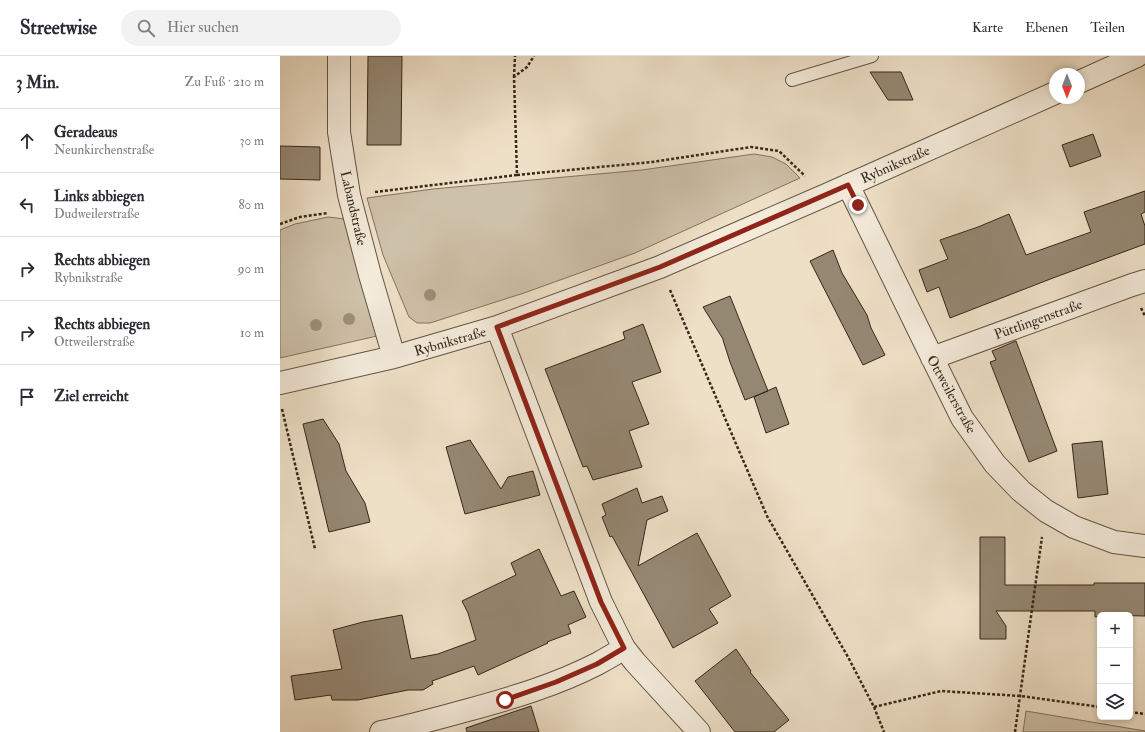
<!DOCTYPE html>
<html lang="de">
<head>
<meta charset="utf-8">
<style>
	:root { --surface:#fff; --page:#f2f2f3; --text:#2b2b33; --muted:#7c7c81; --line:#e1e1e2 }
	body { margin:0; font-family:"IM FELL Double Pica",serif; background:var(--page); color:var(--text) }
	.controls { position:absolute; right:12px; bottom:12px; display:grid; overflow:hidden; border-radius:6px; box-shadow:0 2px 6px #0003 }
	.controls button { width:36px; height:36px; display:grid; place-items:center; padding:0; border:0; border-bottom:1px solid var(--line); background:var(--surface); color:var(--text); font:20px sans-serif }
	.compass { position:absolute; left:769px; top:12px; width:36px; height:36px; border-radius:50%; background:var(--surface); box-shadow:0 2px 6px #0003; rotate:180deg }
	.stop { position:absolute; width:12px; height:12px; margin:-9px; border:3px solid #8f2418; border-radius:50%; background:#fff }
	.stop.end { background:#8f2418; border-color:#fff; box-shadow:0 1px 4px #0008 }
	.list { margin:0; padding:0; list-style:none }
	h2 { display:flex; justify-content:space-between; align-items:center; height:52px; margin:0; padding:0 16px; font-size:17px }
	h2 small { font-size:13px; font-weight:400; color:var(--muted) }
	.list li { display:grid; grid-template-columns:26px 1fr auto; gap:12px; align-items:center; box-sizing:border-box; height:64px; padding:0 16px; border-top:1px solid var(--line) }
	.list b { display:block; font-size:15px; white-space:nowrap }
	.list p { margin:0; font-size:13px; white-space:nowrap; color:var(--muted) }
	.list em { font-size:13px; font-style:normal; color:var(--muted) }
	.icon { flex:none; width:22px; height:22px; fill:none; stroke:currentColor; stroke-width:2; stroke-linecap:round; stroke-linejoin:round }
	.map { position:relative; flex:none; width:865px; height:676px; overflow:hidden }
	header { display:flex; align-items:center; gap:24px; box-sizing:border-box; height:56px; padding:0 20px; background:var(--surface); border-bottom:1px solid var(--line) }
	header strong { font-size:19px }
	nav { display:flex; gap:22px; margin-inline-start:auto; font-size:14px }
	.search { width:280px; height:36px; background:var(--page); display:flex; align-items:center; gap:10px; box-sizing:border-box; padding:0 14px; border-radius:22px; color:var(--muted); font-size:15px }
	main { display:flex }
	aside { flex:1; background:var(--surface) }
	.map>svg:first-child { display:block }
	.green { fill:#cec1a9; stroke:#817461 }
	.building { fill:#958873; stroke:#342819 }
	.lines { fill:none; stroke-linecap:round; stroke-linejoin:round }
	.service-casing { stroke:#625644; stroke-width:14 }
	.minor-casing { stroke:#625644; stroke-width:24 }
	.path { stroke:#342819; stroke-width:2.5; stroke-dasharray:3 2; stroke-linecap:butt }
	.service { stroke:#f4ebdb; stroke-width:12 }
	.minor { stroke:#f4ebdb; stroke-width:22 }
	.tree { fill:#9d907b }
	.route { stroke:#8f2418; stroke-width:5 }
	.labels { text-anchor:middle; stroke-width:3; stroke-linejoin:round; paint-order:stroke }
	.street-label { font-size:14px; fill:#342819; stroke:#f4ebdb }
</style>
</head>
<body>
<header>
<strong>Streetwise</strong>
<div class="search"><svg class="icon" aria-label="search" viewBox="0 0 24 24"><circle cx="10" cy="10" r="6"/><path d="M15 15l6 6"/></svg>Hier suchen</div>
<nav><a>Karte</a><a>Ebenen</a><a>Teilen</a></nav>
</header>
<main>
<aside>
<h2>3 Min.<small>Zu Fuß · 210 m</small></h2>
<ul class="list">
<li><svg class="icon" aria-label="ahead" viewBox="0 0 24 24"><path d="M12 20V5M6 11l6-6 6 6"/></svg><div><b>Geradeaus</b><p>Neunkirchenstraße</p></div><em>30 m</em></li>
<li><svg class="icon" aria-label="left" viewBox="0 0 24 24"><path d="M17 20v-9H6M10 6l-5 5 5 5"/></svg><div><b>Links abbiegen</b><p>Dudweilerstraße</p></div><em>80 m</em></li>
<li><svg class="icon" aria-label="right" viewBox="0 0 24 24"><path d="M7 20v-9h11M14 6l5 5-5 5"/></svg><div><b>Rechts abbiegen</b><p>Rybnikstraße</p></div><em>90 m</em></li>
<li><svg class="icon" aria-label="right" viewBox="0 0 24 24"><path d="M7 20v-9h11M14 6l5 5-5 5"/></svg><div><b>Rechts abbiegen</b><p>Ottweilerstraße</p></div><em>10 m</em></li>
<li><svg class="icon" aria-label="arrive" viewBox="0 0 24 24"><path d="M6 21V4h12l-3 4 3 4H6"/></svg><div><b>Ziel erreicht</b></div></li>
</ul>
</aside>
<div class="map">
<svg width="865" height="676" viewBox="0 0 865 676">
	<rect width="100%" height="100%" fill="#eee0c7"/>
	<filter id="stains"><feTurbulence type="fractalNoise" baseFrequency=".005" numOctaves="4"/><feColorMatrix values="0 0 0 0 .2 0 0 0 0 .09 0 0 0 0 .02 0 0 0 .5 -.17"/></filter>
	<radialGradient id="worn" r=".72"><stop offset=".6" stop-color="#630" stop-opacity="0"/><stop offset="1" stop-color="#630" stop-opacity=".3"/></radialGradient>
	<!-- green -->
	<path class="green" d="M474,98L492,101L506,108L520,122L355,197L244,237L150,267H137L129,261L103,199L87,142L153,133L362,114Z
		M48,161L65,163L97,280L0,302V174L15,168Z
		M746,655L865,675V676H743Z"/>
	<!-- building -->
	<path class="building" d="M88,0H122L121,89H87Z
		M590,16H621L633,44H608Z
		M813,78L821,100L790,111L782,89Z
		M0,90L40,91V124L0,123Z
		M865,135V156L861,158L865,170V188L773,222L670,262L659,231L647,236L639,214L668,203L660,184L698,171L729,158L746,199L811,176L804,156Z
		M553,194L562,217L587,259L591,272L605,299L583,309L530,205Z
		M450,240L488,335L465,344L450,306L443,284V283L423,251Z
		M363,268L381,316L352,326L369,368L349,375L362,411L313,424L307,410L303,411L265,313L345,283L343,276Z
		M736,285L777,395L749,406L710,306L716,304L712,295Z
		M496,331L509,368L486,377L474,341Z
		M43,363L59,388L66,415L85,447L90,466L49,476L23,368Z
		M190,384L221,433L228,421L253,415L260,439L185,458L166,391Z
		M822,385L828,438L798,442L792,388Z
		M357,432L362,447L382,440L388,455L367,464L358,510L417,477L451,540L429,553L438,567L393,592L332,480L330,481L322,461L326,459L322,448Z
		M700,481H725V529H814V527H865V560L820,559V560L815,561V555H716L726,570V583H700Z
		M259,493L281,540L294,535L306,561L288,569L291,577L267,586L268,587L198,619L194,610L152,625L153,628L143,634H128L78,644H52L51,639L15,644L11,620L62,613L53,574L83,566L122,559L131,603L158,598L196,584L188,557L182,545L236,519L231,507Z
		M456,593L471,615L470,616L509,664L494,676H455L415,625Z
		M251,650L259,676H187L186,672Z"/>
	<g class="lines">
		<!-- service casing -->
		<g class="service-casing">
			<path id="service" d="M512,24L592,0"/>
		</g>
		<!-- minor casing -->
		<g class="minor-casing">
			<path id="minor" d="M59,0V76L69,139L90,219L114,301
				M799,26L857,0
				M568,129L647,291L682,362L715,408L741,435L766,455L794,471L834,486L865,490
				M217,271L321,546L344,592L355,606L419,676
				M652,302L852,229L865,225
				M0,327L114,301L217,271L380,211L546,139L775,37
				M101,676C130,670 159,662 188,654C232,642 276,629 317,608C326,603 335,598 344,592"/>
		</g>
		<!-- path -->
		<path class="path" d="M234,21L235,0
			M237,119L372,106L471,91L499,95L525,120
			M95,136L237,119L234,21L247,11L254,0
			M0,168L20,161L48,157
			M390,234L487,460L568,601L594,651L661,635L741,640L820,651
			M861,252L865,260
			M2,353L35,493
			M594,651L604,676
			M850,656L865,658
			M735,676L762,481"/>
		<!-- service -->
		<use href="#service" class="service"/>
		<!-- minor -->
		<use href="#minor" class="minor"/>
	</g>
	<!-- trees -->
	<g class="tree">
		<circle cx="150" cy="239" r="6"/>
		<circle cx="69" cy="263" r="6"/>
		<circle cx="36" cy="269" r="6"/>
	</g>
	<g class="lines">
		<!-- route -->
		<path class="route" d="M225,644L276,626L317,608L344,592L321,546L217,271L380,211L568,129L578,149"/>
	</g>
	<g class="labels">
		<!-- street labels -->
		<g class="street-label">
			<text transform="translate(615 108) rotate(-24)" y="5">Rybnikstraße</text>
			<text transform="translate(74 152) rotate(77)" y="5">Labandstraße</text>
			<text transform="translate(758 263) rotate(-20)" y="5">Püttlingenstraße</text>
			<text transform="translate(170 285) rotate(-16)" y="5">Rybnikstraße</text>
			<text transform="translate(672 338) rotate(61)" y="5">Ottweilerstraße</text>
		</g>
	</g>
	<rect width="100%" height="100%" filter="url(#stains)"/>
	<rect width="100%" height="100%" fill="url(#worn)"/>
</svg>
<div class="controls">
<button>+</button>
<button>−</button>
<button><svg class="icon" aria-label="layers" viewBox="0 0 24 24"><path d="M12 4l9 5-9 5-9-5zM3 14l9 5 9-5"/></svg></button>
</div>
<svg class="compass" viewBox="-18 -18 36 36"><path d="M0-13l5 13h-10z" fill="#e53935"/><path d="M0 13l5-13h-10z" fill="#7c7c81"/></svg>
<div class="stop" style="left:225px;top:644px"></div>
<div class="stop end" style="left:578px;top:149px"></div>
</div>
</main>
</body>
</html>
